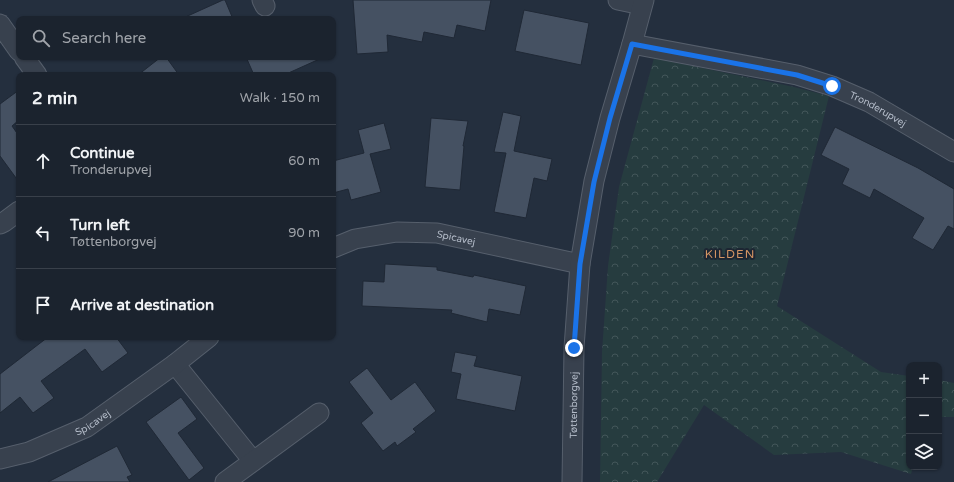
<!DOCTYPE html>
<html lang="en">
<head>
<meta charset="utf-8">
<style>
	:root { --surface:#1b232e; --page:#282f3a; --text:#f1f3f6; --muted:#a0a4aa; --line:#39404a }
	body { margin:0; font-family:"Varela Round",sans-serif; background:var(--page); color:var(--text) }
	.controls { position:absolute; right:12px; bottom:12px; display:grid; overflow:hidden; border-radius:8px; box-shadow:0 1px 3px #0004 }
	.controls button { width:36px; height:36px; display:grid; place-items:center; padding:0; border:0; border-bottom:1px solid var(--line); background:var(--surface); color:var(--text); font:20px sans-serif }
	.stop { position:absolute; width:12px; height:12px; margin:-9px; border:3px solid #1a73e8; border-radius:50%; background:#fff }
	.stop.end { background:#1a73e8; border-color:#fff; box-shadow:0 1px 4px #0008 }
	.list { margin:0; padding:0; list-style:none }
	h2 { display:flex; justify-content:space-between; align-items:center; height:52px; margin:0; padding:0 16px; font-size:17px }
	h2 small { font-size:13px; font-weight:400; color:var(--muted) }
	.list li { display:grid; grid-template-columns:26px 1fr auto; gap:12px; align-items:center; box-sizing:border-box; height:72px; padding:0 16px; border-top:1px solid var(--line) }
	.list b { display:block; font-size:15px; white-space:nowrap }
	.list p { margin:0; font-size:13px; white-space:nowrap; color:var(--muted) }
	.list em { font-size:13px; font-style:normal; color:var(--muted) }
	.icon { flex:none; width:22px; height:22px; fill:none; stroke:currentColor; stroke-width:2; stroke-linecap:round; stroke-linejoin:round }
	.map { position:relative; flex:none; width:954px; height:482px; overflow:hidden }
	.search { position:absolute; background:var(--surface); box-shadow:0 1px 3px #0004; left:16px; top:16px; width:320px; height:44px; display:flex; align-items:center; gap:10px; box-sizing:border-box; padding:0 14px; border-radius:8px; color:var(--muted); font-size:15px }
	.panel { position:absolute; background:var(--surface); box-shadow:0 1px 3px #0004; left:16px; top:72px; width:320px; height:268px; border-radius:8px }
	.map>svg:first-child { display:block }
	.forest { fill:url(#forest-crowns) }
	.building { fill:#455162; stroke:#1f2835 }
	.lines { fill:none; stroke-linecap:round; stroke-linejoin:round }
	.street-casing { stroke:#565f6c; stroke-width:21 }
	.street { stroke:#38414e; stroke-width:19 }
	.route { stroke:#1a73e8; stroke-width:5 }
	.labels { text-anchor:middle; stroke-width:4; stroke-linejoin:round; paint-order:stroke }
	.street-label { font-size:10px; fill:#b4bcc9; stroke:#1d2633 }
	.quarter-label { font-size:12px; letter-spacing:1px; fill:#d59563; stroke:#1d2633 }
</style>
</head>
<body>
<div class="map">
<svg width="954" height="482" viewBox="0 0 954 482">
	<defs>
		<pattern id="forest-crowns" width="20" height="18" patternUnits="userSpaceOnUse"><rect width="20" height="18" fill="#263c3f"/><path d="M2 6a3 3 0 1 1 6 0M12 15a3 3 0 1 1 6 0" fill="none" stroke="#435659"/></pattern>
	</defs>
	<rect width="100%" height="100%" fill="#242f3e"/>
	<!-- forest -->
	<path class="forest" d="M654,58L794,87L829,96L777,306L881,372L909,376V467H913L911,474L841,452L774,455L704,405L657,482H600L602,352L608,266L619,187Z
		M939,380L954,383V417H939Z"/>
	<!-- building -->
	<path class="building" d="M223,0H225L233,19H181Z
		M353,0H491L485,31L457,25L454,38L424,32L422,42L387,35L388,52L357,54Z
		M524,10L589,23L581,65L515,51Z
		M161,57H166L179,75H138Z
		M246,57H324L284,75H254Z
		M19,90V120L12,126L19,136V182L0,156V104Z
		M503,112L521,116L514,151L552,159L547,181L534,178L526,218L494,212L506,153L494,152Z
		M431,118L468,121L463,146H464L460,190L425,187Z
		M384,123L391,149L370,154L381,192L351,200L348,189L333,193V161L364,153L358,130Z
		M835,127L918,168L954,189V229L948,226L933,250L912,238L924,218L874,189L870,198L842,184L849,169L821,155Z
		M385,264L437,267V270L473,277L474,275L526,286L520,315L489,309L487,322L451,313L452,310L362,306L363,281L384,282Z
		M48,337H116L128,353L102,372L85,349L41,381L54,398L33,413L20,397L0,413V374Z
		M455,352L477,356L474,366L522,376L515,411L456,399L461,374L451,372Z
		M367,368L391,400L415,382L436,411L413,429L416,432L397,446L395,442L383,451L361,423L373,413L349,382Z
		M181,397L197,419L178,433L204,468L189,480L146,422Z
		M117,446L132,475L127,477L130,482H48Z"/>
	<g class="lines">
		<!-- street casing -->
		<g class="street-casing">
			<g id="street">
				<path d="M262,0L265,6"/>
				<path d="M618,0L642,5"/>
				<path d="M0,24L19,51"/>
				<path id="s1" d="M632,44L797,75L832,86L869,102L954,152"/>
				<path d="M24,57L37,75"/>
				<path d="M0,224L4,222L19,211"/>
				<path id="s2" d="M333,248L355,239L397,232L437,233L580,264"/>
				<path d="M175,364L253,461"/>
				<path id="s3" d="M0,459L29,452L87,427L175,364L209,337"/>
				<path d="M225,482L319,413"/>
				<path id="s4" d="M572,482L574,348L580,264L594,181L610,118L632,44L644,0"/>
			</g>
		</g>
		<!-- street -->
		<use href="#street" class="street"/>
	</g>
	<g class="lines">
		<!-- route -->
		<path class="route" d="M574,348L580,264L594,182L610,118L632,44L797,75L832,86"/>
	</g>
	<g class="labels">
		<!-- street labels -->
		<g class="street-label">
			<text dy="4" stroke="none"><textPath href="#s1" startOffset="256">Tronderupvej</textPath></text>
			<text dy="4" stroke="none"><textPath href="#s2" startOffset="126">Spicavej</textPath></text>
			<text dy="4" stroke="none"><textPath href="#s4" startOffset="77">Tøttenborgvej</textPath></text>
			<text dy="4" stroke="none"><textPath href="#s3" startOffset="100">Spicavej</textPath></text>
		</g>
		<!-- quarter labels -->
		<g class="quarter-label">
			<text x="730" y="258">KILDEN</text>
		</g>
	</g>
</svg>
<div class="controls">
<button>+</button>
<button>−</button>
<button><svg class="icon" aria-label="layers" viewBox="0 0 24 24"><path d="M12 4l9 5-9 5-9-5zM3 14l9 5 9-5"/></svg></button>
</div>
<div class="stop" style="left:832px;top:86px"></div>
<div class="stop end" style="left:574px;top:348px"></div>
<div class="search"><svg class="icon" aria-label="search" viewBox="0 0 24 24"><circle cx="10" cy="10" r="6"/><path d="M15 15l6 6"/></svg>Search here</div>
<section class="panel">
<h2>2 min<small>Walk · 150 m</small></h2>
<ul class="list">
<li><svg class="icon" aria-label="ahead" viewBox="0 0 24 24"><path d="M12 20V5M6 11l6-6 6 6"/></svg><div><b>Continue</b><p>Tronderupvej</p></div><em>60 m</em></li>
<li><svg class="icon" aria-label="left" viewBox="0 0 24 24"><path d="M17 20v-9H6M10 6l-5 5 5 5"/></svg><div><b>Turn left</b><p>Tøttenborgvej</p></div><em>90 m</em></li>
<li><svg class="icon" aria-label="arrive" viewBox="0 0 24 24"><path d="M6 21V4h12l-3 4 3 4H6"/></svg><div><b>Arrive at destination</b></div></li>
</ul>
</section>
</div>
</body>
</html>
